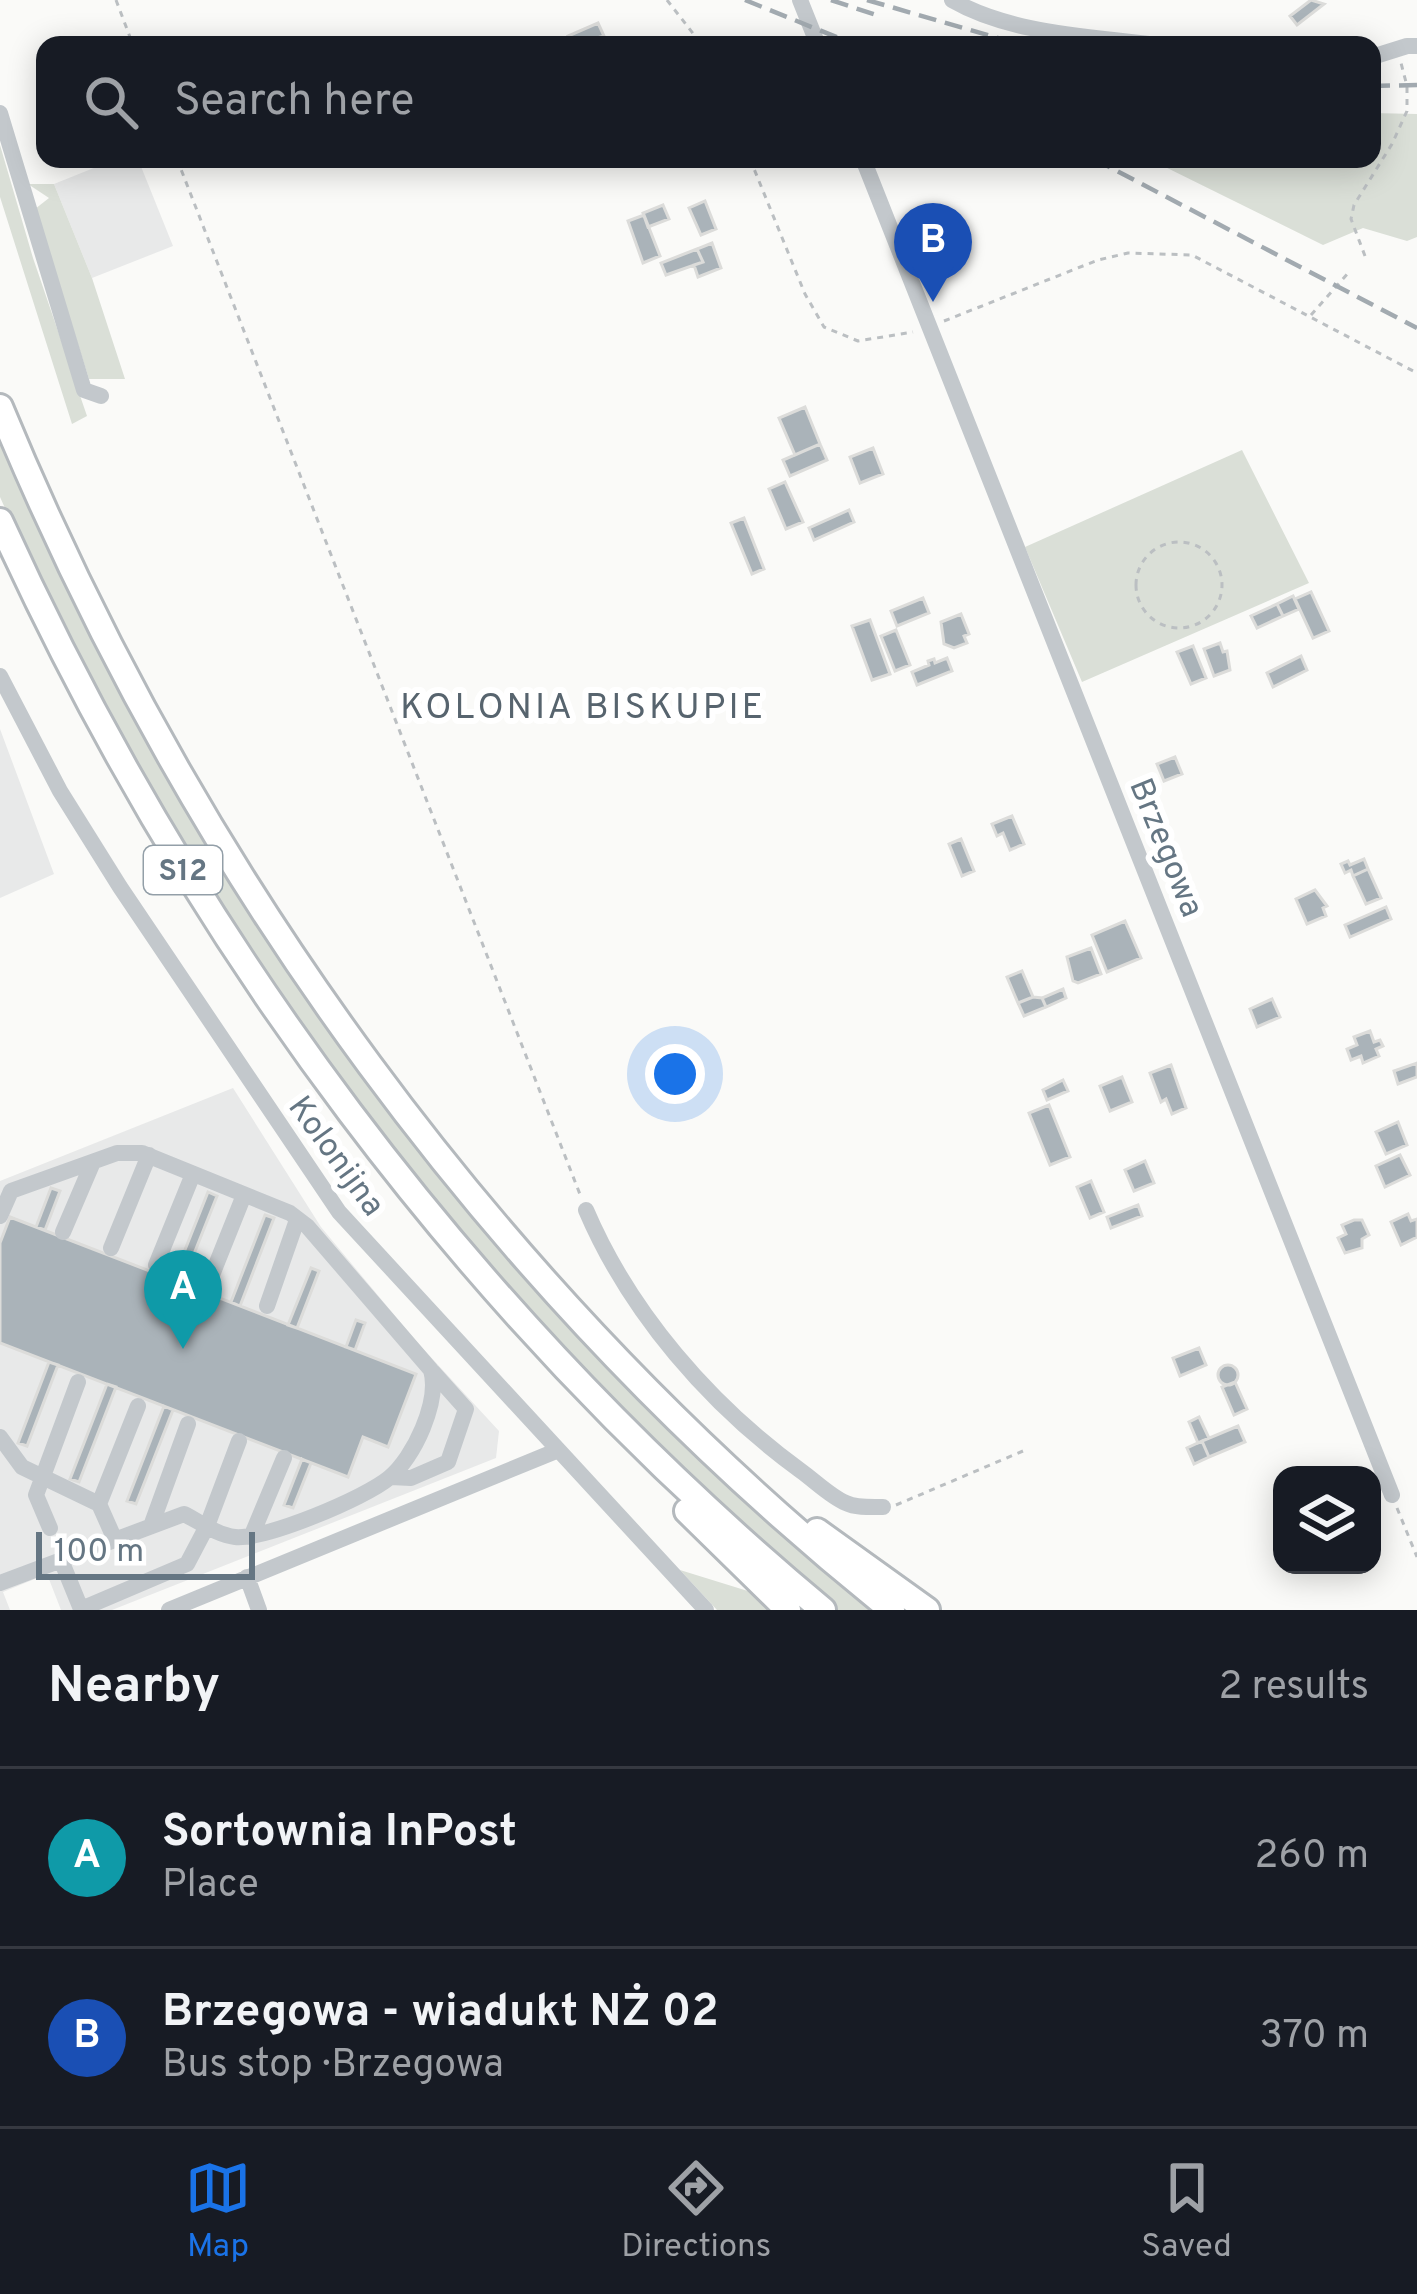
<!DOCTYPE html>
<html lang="en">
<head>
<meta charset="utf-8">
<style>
	:root { --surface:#171b24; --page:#242831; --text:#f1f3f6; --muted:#9ea1a6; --line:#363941; --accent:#1a73e8 }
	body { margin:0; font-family:Overpass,sans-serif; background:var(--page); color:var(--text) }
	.controls { position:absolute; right:36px; bottom:36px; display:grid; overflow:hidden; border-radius:24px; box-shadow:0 6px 30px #0003 }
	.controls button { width:108px; height:108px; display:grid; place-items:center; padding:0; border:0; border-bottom:3px solid var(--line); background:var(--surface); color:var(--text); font:60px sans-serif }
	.scale { position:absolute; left:36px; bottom:30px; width:219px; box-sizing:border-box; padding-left:12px; border:6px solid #657683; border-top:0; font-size:33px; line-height:42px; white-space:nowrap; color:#657683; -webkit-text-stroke:9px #fff; paint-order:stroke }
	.you { position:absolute; left:675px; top:1074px; width:42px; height:42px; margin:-30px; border:9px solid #fff; border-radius:50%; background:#1a73e8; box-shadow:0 0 0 18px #1a73e833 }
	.badge { display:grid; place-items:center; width:78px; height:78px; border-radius:50%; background:var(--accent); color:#fff; font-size:39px; font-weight:700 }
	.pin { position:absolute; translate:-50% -99px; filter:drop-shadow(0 3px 6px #0008) }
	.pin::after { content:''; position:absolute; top:63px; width:42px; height:36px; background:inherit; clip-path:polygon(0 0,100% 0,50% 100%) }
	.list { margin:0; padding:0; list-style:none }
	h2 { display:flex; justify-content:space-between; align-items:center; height:156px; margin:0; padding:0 48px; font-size:51px }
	h2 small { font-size:39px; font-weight:400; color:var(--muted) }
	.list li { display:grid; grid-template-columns:78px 1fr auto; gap:36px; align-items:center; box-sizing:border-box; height:180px; padding:0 48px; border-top:3px solid var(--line) }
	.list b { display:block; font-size:45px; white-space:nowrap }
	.list p { margin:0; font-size:39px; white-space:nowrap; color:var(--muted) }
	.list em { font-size:39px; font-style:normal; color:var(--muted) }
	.icon { flex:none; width:66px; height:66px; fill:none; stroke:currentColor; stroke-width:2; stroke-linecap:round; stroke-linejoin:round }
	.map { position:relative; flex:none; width:1417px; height:1610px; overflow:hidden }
	.search { position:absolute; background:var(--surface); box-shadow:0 6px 30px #0003; left:36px; right:36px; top:36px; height:132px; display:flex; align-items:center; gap:30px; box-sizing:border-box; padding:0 42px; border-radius:24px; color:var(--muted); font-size:45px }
	.sheet { height:516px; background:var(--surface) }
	nav { display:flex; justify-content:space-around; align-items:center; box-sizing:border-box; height:168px; border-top:3px solid var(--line); background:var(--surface); font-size:33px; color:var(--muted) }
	nav a { display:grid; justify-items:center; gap:6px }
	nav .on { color:var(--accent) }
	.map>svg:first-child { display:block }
	.built { fill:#e8e9e9 }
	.green { fill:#dadfd7 }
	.building { fill:#aab3b9; stroke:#dcdcda; stroke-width:3 }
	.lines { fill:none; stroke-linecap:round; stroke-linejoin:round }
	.highway-casing { stroke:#b4b9bd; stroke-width:30 }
	.path { stroke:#bbbfc2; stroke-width:3; stroke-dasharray:6 6; stroke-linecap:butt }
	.minor { stroke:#c3c8cc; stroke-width:16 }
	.highway { stroke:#fff; stroke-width:24 }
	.rail { stroke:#a2aab0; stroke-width:4.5; stroke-dasharray:18 9; stroke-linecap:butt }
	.labels { text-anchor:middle; stroke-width:12; stroke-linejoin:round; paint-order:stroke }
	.shield { fill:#fff; stroke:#939fa8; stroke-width:3 }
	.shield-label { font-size:30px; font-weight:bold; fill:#657683 }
	.street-label { font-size:33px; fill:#657683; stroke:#fff }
	.neighbourhood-label { font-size:36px; letter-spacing:3px; fill:#57646e; stroke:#fff }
</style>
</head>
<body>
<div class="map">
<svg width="1417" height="1610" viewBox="0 0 1417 1610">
	<rect width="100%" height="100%" fill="#fafaf8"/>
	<!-- built -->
	<path class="built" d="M116,159H138L173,246L92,278L54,184Z
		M0,729L54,874L0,898Z
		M233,1088L321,1227L416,1341L499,1431L496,1458L112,1610H61L47,1574L3,1592L10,1610H0V1181Z"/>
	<!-- green -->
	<path class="green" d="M1372,113L1417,114V237L1407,241L1363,228L1323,245L1149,159H1372Z
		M0,145L33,258L87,416L72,424L0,197Z
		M28,184H54L92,278L125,379H89L35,209L49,198Z
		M0,430L81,607L412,1138L878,1610H836L581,1373L390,1153L200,880L60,631L0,497Z
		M1242,450L1309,583L1082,682L1025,547Z
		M680,1570L751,1592L768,1610H717Z"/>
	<!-- building -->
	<path class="building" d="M1311,0L1324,4L1297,25L1290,16Z
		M598,23L604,36L572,45L568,36Z
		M705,201L716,229L701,235L689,208Z
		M663,205L669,219L648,227L643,213Z
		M644,215L660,256L643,263L628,221Z
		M712,243L721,268L698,277L694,265L703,262L697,249Z
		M697,249L703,262L666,275L661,263Z
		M805,407L820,444L795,455L779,418Z
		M820,444L827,460L790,476L783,460Z
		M873,448L883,474L860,483L850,457Z
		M785,482L803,522L786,529L769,489Z
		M849,510L854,522L814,540L809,528Z
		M744,518L764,569L752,574L731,523Z
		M1311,592L1329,631L1313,638L1295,599Z
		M1293,596L1299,609L1283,616L1277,604Z
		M923,598L929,613L897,626L891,611Z
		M1277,604L1283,616L1257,628L1251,616Z
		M961,614L969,634L964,636L967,643L954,648L944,644L941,622Z
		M870,620L890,674L872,680L852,626Z
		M896,630L910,665L895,671L881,636Z
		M1220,643L1223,652L1227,651L1230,670L1214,676L1204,649Z
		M1193,646L1206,678L1191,684L1177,652Z
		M1301,656L1307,670L1273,687L1267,673Z
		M947,658L952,671L917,685L912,672L929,665L928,661L934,659L935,663Z
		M1175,757L1182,774L1164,781L1157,764Z
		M1012,816L1024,844L1010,850L1003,833L997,836L992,824Z
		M961,839L974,871L962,876L949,844Z
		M1364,859L1368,869L1353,876L1351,870L1345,873L1341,864L1348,861L1350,865Z
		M1368,869L1381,898L1366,904L1353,876Z
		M1315,890L1327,906L1323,908L1326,916L1307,924L1296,899Z
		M1386,907L1391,919L1350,937L1345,925Z
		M1125,921L1141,958L1107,972L1092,935Z
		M1091,948L1101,974L1078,983L1073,981L1067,957Z
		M1022,971L1033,997L1018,1003L1007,977Z
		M1063,989L1066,998L1046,1007L1042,998Z
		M1033,997L1042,998L1046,1007L1024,1016L1018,1003Z
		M1272,999L1280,1017L1257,1027L1250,1009Z
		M1370,1031L1374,1042L1380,1040L1383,1046L1376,1049L1379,1056L1363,1063L1361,1056L1351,1060L1347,1049L1357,1045L1354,1037Z
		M1417,1063V1077L1398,1084L1394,1071Z
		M1171,1065L1186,1108L1172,1114L1166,1099L1161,1102L1150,1073Z
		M1122,1077L1132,1102L1110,1111L1100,1086Z
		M1063,1080L1068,1091L1047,1100L1043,1090Z
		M1049,1105L1070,1157L1050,1165L1029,1113Z
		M1398,1122L1407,1145L1386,1154L1376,1132Z
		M1400,1155L1410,1175L1385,1187L1376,1166Z
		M1145,1161L1154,1183L1134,1191L1125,1170Z
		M1091,1181L1104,1212L1090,1218L1077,1187Z
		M51,1188L60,1191L45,1230L36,1227Z
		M208,1192L217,1196L182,1284L173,1280Z
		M1138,1205L1142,1216L1111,1228L1107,1217Z
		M1408,1214L1411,1221L1417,1219V1237L1401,1245L1391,1222Z
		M265,1215L274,1218L240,1306L231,1302Z
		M10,1217L416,1374L388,1447L363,1437L348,1477L0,1343V1243Z
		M1354,1220H1362L1369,1235L1362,1239V1248L1345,1253L1338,1238L1346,1234L1342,1225Z
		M311,1268L319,1271L297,1328L288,1325Z
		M356,1320L365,1323L355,1350L346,1347Z
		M1199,1348L1206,1365L1180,1376L1173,1358Z
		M49,1362L58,1365L27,1446L18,1443Z
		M1218 1375a10 10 0 1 1 20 0a10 10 0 1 1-20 0Z
		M1235,1382L1247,1409L1234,1415L1222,1387Z
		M107,1384L116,1387L79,1482L70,1479Z
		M164,1406L173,1410L136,1504L127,1501Z
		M1199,1417L1209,1438L1198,1443L1189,1422Z
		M1238,1426L1245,1442L1209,1457L1202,1441Z
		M1202,1441L1209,1457L1194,1464L1187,1448Z
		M302,1459L311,1463L293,1508L284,1505Z"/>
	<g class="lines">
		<!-- highway casing -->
		<g class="highway-casing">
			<path id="highway" d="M0,407C193,875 496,1293 892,1610
				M0,521C191,942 468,1314 823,1610
				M687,1511L788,1610
				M817,1531L927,1610"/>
		</g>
		<!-- path -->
		<path class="path" d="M116,0L133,45
			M667,0L702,45
			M177,159L581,1197
			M750,159L805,294L824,327L858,341L913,332
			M1365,256L1351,219L1354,205L1392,144L1407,111V86L1401,63
			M1311,315L1350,271
			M944,321L1098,260L1128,253L1192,255L1417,373
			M1136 585a43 43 0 1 1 86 0a43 43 0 1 1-86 0Z
			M896,1505L1023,1451
			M1397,1508L1417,1557"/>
		<!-- minor -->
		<path class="minor" d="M800,0L818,45
			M952,0C1011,34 1090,36 1156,45
			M1372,57L1407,46H1417
			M0,113L84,390L101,396
			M863,159L1392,1495
			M0,676L60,791L120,887L339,1212L706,1610
			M586,1210C630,1313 710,1405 801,1471C815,1481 831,1497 846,1503C856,1508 872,1507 883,1507
			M0,1216L11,1191L117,1153H142L290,1213L307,1226L431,1370C440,1401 414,1458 389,1478C365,1498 265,1540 235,1537C217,1535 200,1522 184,1514L0,1583
			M63,1232L93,1162
			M111,1248L149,1155
			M156,1265L193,1174
			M208,1285L244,1195
			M267,1306L297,1220
			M0,1437L22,1467L99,1504L115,1540
			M391,1477L411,1478L448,1462L466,1409L433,1372
			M99,1504L138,1406
			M151,1526L188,1424
			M50,1528L36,1495L78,1382
			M251,1537L284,1458
			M61,1560L81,1609L187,1564L207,1526L239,1441
			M247,1577L259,1610
			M169,1610L556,1451"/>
		<!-- highway -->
		<use href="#highway" class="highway"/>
		<!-- rail -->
		<path class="rail" d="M745,0L856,45
			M831,0L882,17
			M867,0L1022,45
			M1372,86L1417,85
			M1094,159L1417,328"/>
	</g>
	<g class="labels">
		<!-- shield labels -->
		<rect class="shield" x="144" y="846" width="78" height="48" rx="9"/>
		<g class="shield-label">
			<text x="183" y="880">S12</text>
		</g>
		<!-- street labels -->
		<g class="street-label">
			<text transform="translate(1168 847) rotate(68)" y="12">Brzegowa</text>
			<text transform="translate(338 1155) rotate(54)" y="12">Kolonijna</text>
		</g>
		<!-- neighbourhood labels -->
		<g class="neighbourhood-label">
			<text x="583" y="718">KOLONIA BISKUPIE</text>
		</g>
	</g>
</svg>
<div class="controls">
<button><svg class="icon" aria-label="layers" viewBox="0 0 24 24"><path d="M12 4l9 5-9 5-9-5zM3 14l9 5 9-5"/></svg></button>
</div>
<div class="scale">100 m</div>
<div class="you"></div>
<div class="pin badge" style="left:183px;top:1349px;background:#0f9aa8">A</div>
<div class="pin badge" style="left:933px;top:302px;background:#1a4fb4">B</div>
<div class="search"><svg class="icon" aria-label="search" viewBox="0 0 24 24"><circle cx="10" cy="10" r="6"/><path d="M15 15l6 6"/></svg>Search here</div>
</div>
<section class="sheet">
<h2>Nearby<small>2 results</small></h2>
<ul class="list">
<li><span class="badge" style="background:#0f9aa8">A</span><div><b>Sortownia InPost</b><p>Place</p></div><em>260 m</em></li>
<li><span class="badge" style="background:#1a4fb4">B</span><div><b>Brzegowa - wiadukt NŻ 02</b><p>Bus stop · Brzegowa</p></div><em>370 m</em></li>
</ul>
</section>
<nav>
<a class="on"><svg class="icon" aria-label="map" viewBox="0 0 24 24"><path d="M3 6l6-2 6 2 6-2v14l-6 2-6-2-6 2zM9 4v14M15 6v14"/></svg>Map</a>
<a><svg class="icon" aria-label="directions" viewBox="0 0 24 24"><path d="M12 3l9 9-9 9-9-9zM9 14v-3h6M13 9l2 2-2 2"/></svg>Directions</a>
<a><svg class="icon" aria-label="saved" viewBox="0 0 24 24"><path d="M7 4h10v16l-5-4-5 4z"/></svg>Saved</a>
</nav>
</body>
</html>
